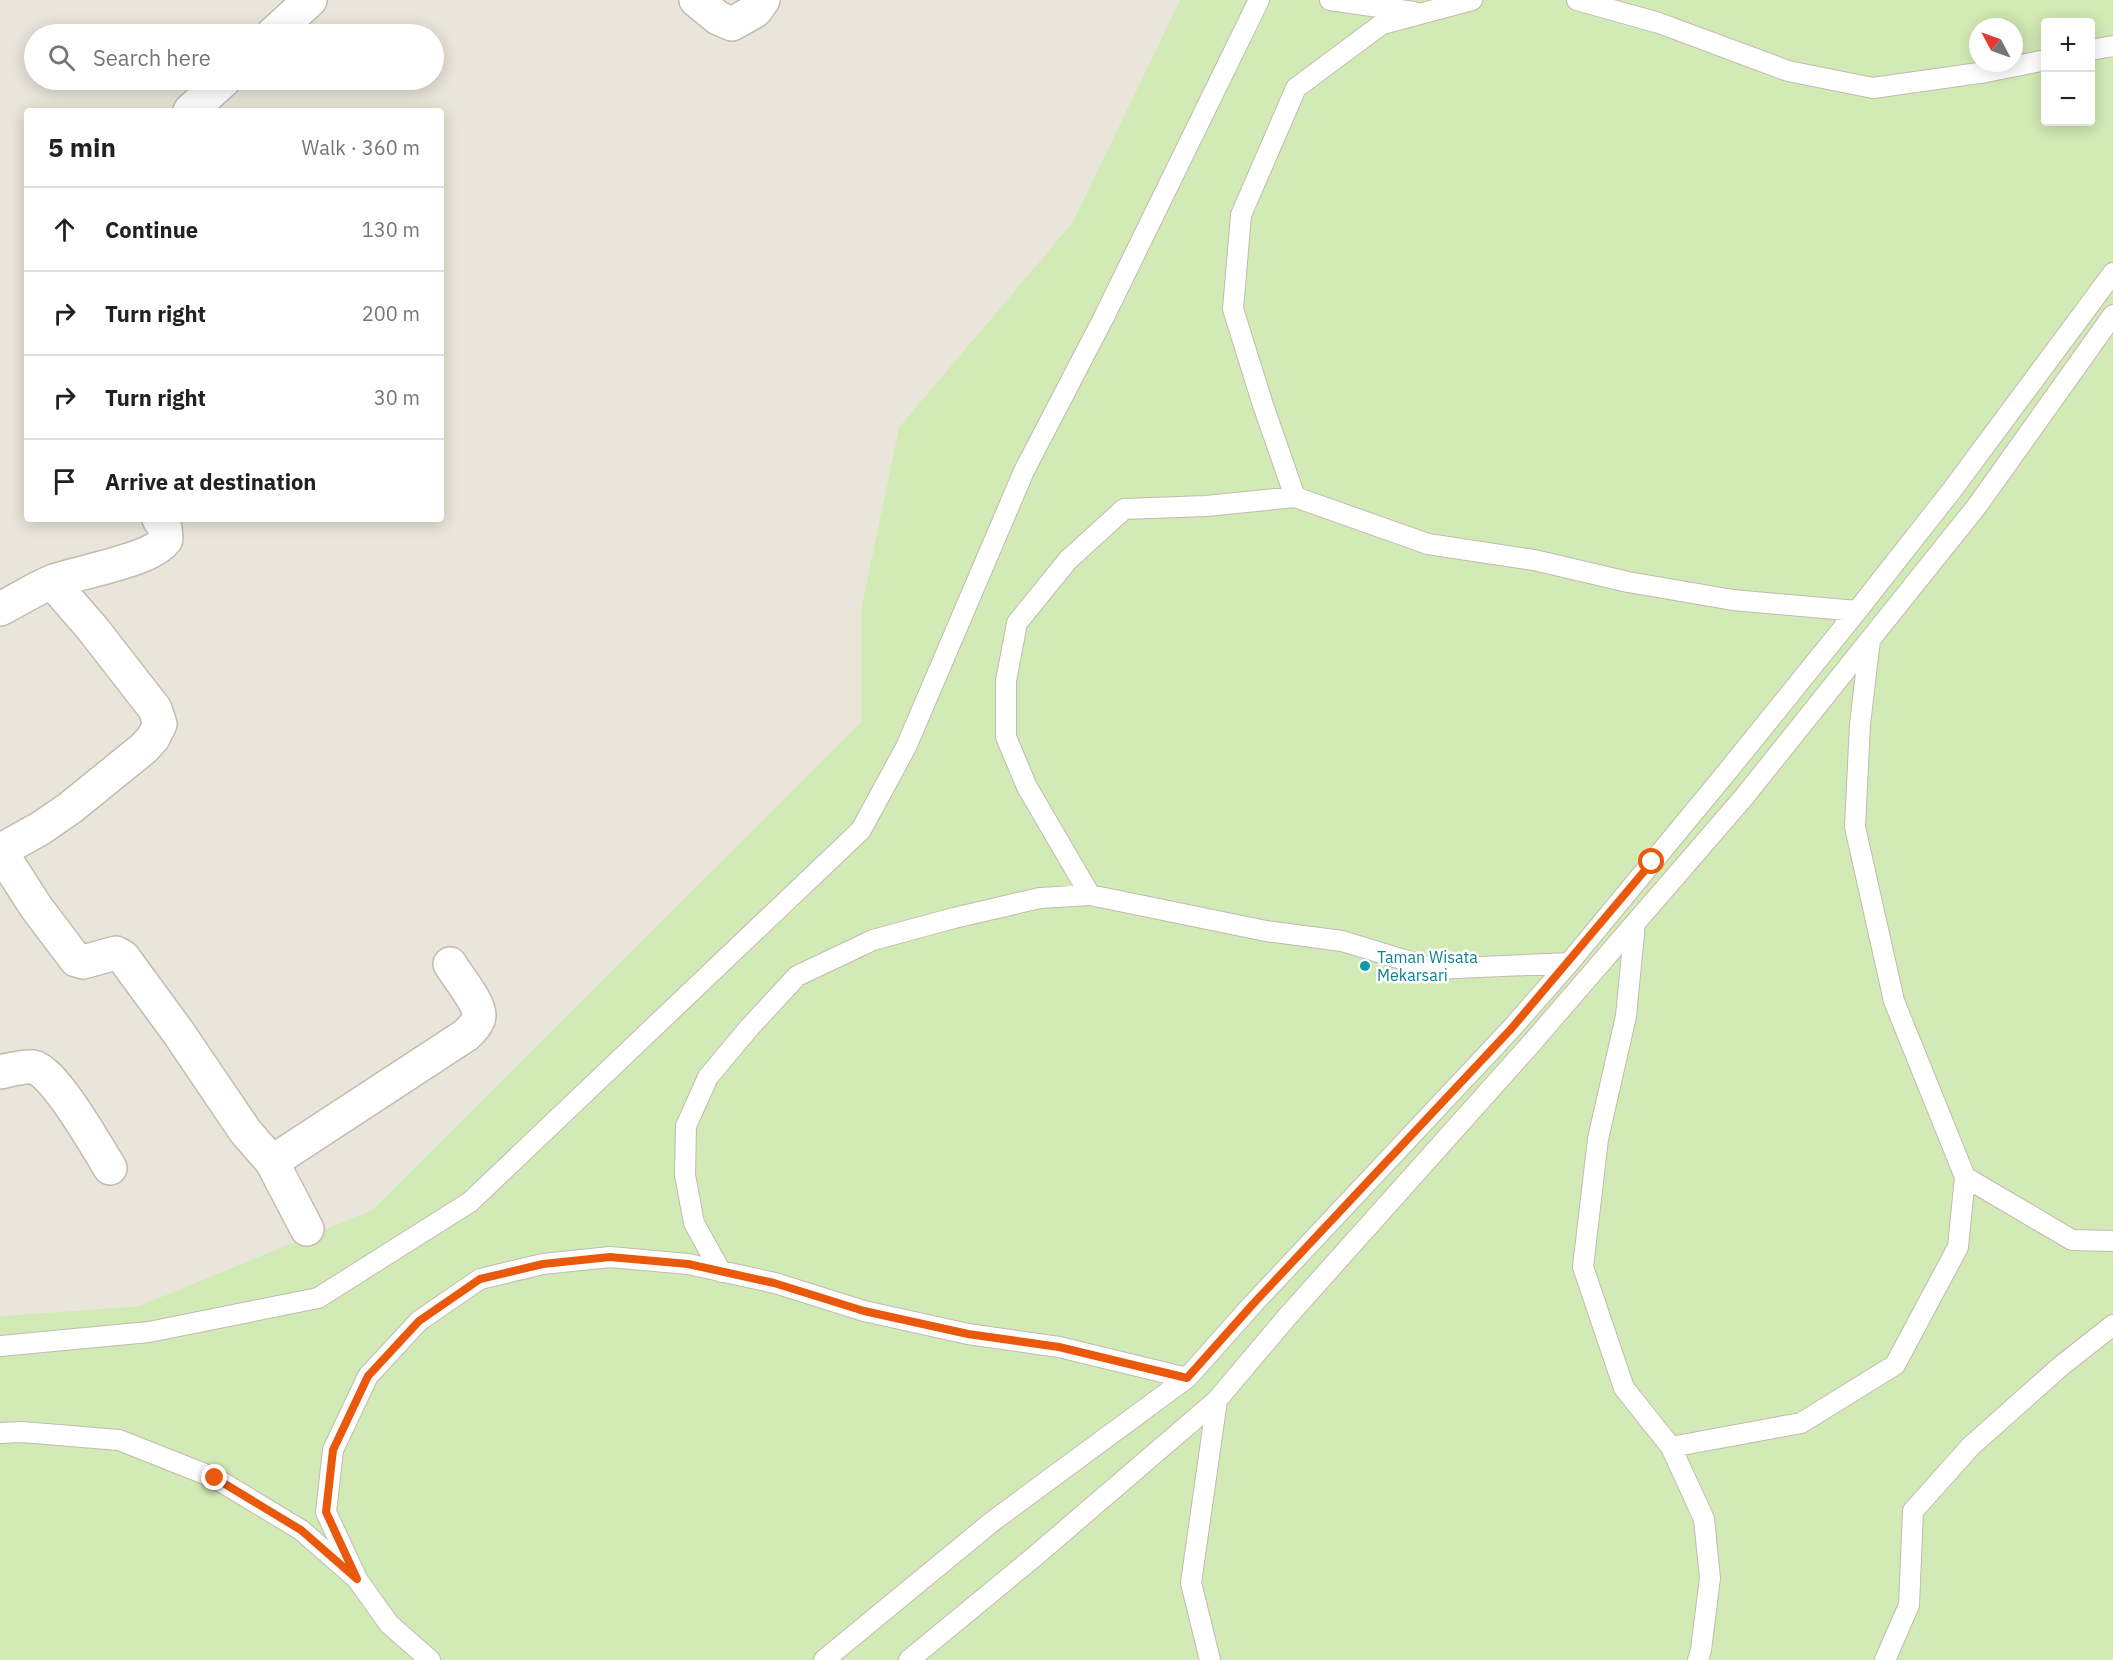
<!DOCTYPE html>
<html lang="en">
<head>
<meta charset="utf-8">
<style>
	:root { --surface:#fff; --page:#f6f6f6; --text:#202124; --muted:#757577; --line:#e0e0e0 }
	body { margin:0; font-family:"IBM Plex Sans",sans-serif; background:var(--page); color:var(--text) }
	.controls { position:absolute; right:18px; top:18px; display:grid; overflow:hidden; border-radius:6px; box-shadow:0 3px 15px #0003 }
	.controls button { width:54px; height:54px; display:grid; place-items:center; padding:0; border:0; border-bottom:2px solid var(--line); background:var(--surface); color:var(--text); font:30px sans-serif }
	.compass { position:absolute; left:1969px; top:18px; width:54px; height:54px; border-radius:50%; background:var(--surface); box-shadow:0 3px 15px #0003; rotate:311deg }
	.stop { position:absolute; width:18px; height:18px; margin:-14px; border:4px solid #ea580c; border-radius:50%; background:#fff }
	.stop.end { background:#ea580c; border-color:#fff; box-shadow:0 2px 6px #0008 }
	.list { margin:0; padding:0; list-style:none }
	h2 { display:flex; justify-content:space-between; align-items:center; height:78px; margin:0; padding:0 24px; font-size:26px }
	h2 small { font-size:20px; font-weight:400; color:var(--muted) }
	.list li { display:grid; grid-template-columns:39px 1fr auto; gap:18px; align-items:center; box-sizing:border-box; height:84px; padding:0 24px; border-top:2px solid var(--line) }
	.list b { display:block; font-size:22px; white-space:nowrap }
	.list em { font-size:20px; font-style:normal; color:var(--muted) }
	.icon { flex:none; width:33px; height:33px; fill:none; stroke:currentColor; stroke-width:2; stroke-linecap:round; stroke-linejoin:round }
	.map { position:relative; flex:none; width:2113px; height:1660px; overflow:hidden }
	.search { position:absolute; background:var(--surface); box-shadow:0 3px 15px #0003; left:24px; top:24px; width:420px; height:66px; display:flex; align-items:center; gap:15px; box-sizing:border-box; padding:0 21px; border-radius:33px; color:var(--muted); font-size:22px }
	.panel { position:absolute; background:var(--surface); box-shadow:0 3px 15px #0003; left:24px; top:108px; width:420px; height:414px; border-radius:6px }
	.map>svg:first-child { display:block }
	.residential { fill:#eae5da; fill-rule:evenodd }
	.green { fill:#d2eab5; fill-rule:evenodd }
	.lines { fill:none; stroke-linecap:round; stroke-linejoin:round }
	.lane-casing { stroke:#c2bbae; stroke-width:22 }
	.street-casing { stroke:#c2bbae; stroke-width:36 }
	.lane { stroke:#fff; stroke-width:20 }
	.street { stroke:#fff; stroke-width:33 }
	.route { stroke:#ea580c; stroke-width:8 }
	.culture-dot { fill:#0f9aa8; stroke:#fff; stroke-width:2 }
	.labels { text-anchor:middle; stroke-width:5; stroke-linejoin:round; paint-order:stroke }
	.culture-label { font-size:16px; fill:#0d838f; stroke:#fff; text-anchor:start }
</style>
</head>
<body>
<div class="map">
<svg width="2113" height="1660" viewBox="0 0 2113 1660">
	<rect width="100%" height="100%" fill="#f6f3ec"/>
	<!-- residential -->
	<path class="residential" d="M0,0H1180L1072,223L899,427L861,609V722L372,1210L139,1306L0,1316ZM34,34H434V80H34ZM27,111H441V519H27Z"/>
	<!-- green -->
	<path class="green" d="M1180,0H2113V1660H0V1316L139,1306L372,1210L861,722V609L899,427L1072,223ZM2046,22H2090V122H2046ZM1978,27H2014V63H1978Z"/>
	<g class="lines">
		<!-- lane casing -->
		<g class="lane-casing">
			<path id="lane" d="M1330,0L1414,12
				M1472,0L1382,24L1296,88L1241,215L1233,309L1263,405L1295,497L1428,544L1534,560L1628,582L1733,600L1857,611
				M1577,0L1659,23L1788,71L1873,88L1986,72L2046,60
				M2090,50L2113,46
				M1870,640L1860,724L1855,827L1894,1001L1965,1177L2072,1240L2113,1241
				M1090,895L1027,787L1006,737V681L1017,623L1068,560L1124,509L1206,506L1295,497
				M1635,923L1626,1016L1598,1139L1583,1267L1624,1388L1671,1447L1801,1423L1895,1365L1958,1247L1965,1177
				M721,1272L694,1223L685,1175L686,1126L708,1077L749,1028L797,976L873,940L954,918L1040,898L1090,895L1266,931L1342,941L1434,969L1569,963
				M0,1346L149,1332L318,1298L470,1202L861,830L906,747L1024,471L1103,319L1259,0
				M0,1433L22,1432L119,1440L215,1478L301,1530L357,1579L389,1624L430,1660
				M1671,1447L1704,1519L1710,1578L1701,1650L1698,1660
				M357,1579L326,1512L333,1450L368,1376L419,1321L480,1279L543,1264L610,1257L688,1264L775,1283L864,1311L968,1334L1059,1347L1187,1378
				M824,1660L993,1521L1187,1378L1253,1304L1511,1029L1569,963L1722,778L1857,611L1952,490L2113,273
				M909,1660L1034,1557L1217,1400L1287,1317L1530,1045L1744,797L1977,506L2113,315
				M1210,1660L1191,1583L1217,1400
				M1885,1660L1909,1605L1913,1511L1971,1446L2061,1366L2113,1325"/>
		</g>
		<!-- street casing -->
		<g class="street-casing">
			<path id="street" d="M696,0L718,18L732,24L755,11L763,0
				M273,34L310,0
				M190,111L224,80
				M0,609C18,600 36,588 54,581C79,572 154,560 166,539L165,528L159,519
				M0,851L36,907L76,960L83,962L116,953L123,957L178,1032L245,1131L272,1162L307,1229
				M0,851L41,828L70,808L144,748L153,738L160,724L155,709L92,628L52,582
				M0,1072C9,1070 23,1066 33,1067C54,1070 98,1149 110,1168
				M272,1162L466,1035C471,1030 479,1023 479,1015C479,1002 457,976 450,964"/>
		</g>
		<!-- lane -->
		<use href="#lane" class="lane"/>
		<!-- street -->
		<use href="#street" class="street"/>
	</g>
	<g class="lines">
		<!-- route -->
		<path class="route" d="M215,1478L301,1530L357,1579L326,1512L333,1450L368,1376L419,1321L480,1279L543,1264L610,1257L688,1264L774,1283L864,1311L968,1334L1059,1347L1187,1378L1253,1304L1511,1029L1652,862"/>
	</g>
	<!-- markers -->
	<circle class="culture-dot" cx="1365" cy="966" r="6"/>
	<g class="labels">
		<!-- culture labels -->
		<g class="culture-label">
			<text x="1377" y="963">Taman Wisata<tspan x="1377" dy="18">Mekarsari</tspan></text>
		</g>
	</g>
</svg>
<div class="controls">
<button>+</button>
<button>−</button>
</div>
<svg class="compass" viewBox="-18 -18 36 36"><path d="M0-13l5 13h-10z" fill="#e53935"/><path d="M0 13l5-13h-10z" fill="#757577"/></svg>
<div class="stop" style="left:1652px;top:862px"></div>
<div class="stop end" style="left:215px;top:1478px"></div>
<div class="search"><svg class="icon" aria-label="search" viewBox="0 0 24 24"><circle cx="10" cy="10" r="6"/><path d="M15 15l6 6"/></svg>Search here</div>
<section class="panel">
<h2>5 min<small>Walk · 360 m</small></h2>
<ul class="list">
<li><svg class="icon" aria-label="ahead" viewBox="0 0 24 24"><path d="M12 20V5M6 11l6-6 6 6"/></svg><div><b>Continue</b></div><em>130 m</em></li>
<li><svg class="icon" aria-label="right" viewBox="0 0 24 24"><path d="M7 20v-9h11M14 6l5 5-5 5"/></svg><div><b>Turn right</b></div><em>200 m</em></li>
<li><svg class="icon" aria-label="right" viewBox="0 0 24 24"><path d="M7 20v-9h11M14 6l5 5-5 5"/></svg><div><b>Turn right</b></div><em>30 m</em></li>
<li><svg class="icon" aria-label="arrive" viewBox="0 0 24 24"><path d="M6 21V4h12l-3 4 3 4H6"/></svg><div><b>Arrive at destination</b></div></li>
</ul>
</section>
</div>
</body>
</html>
